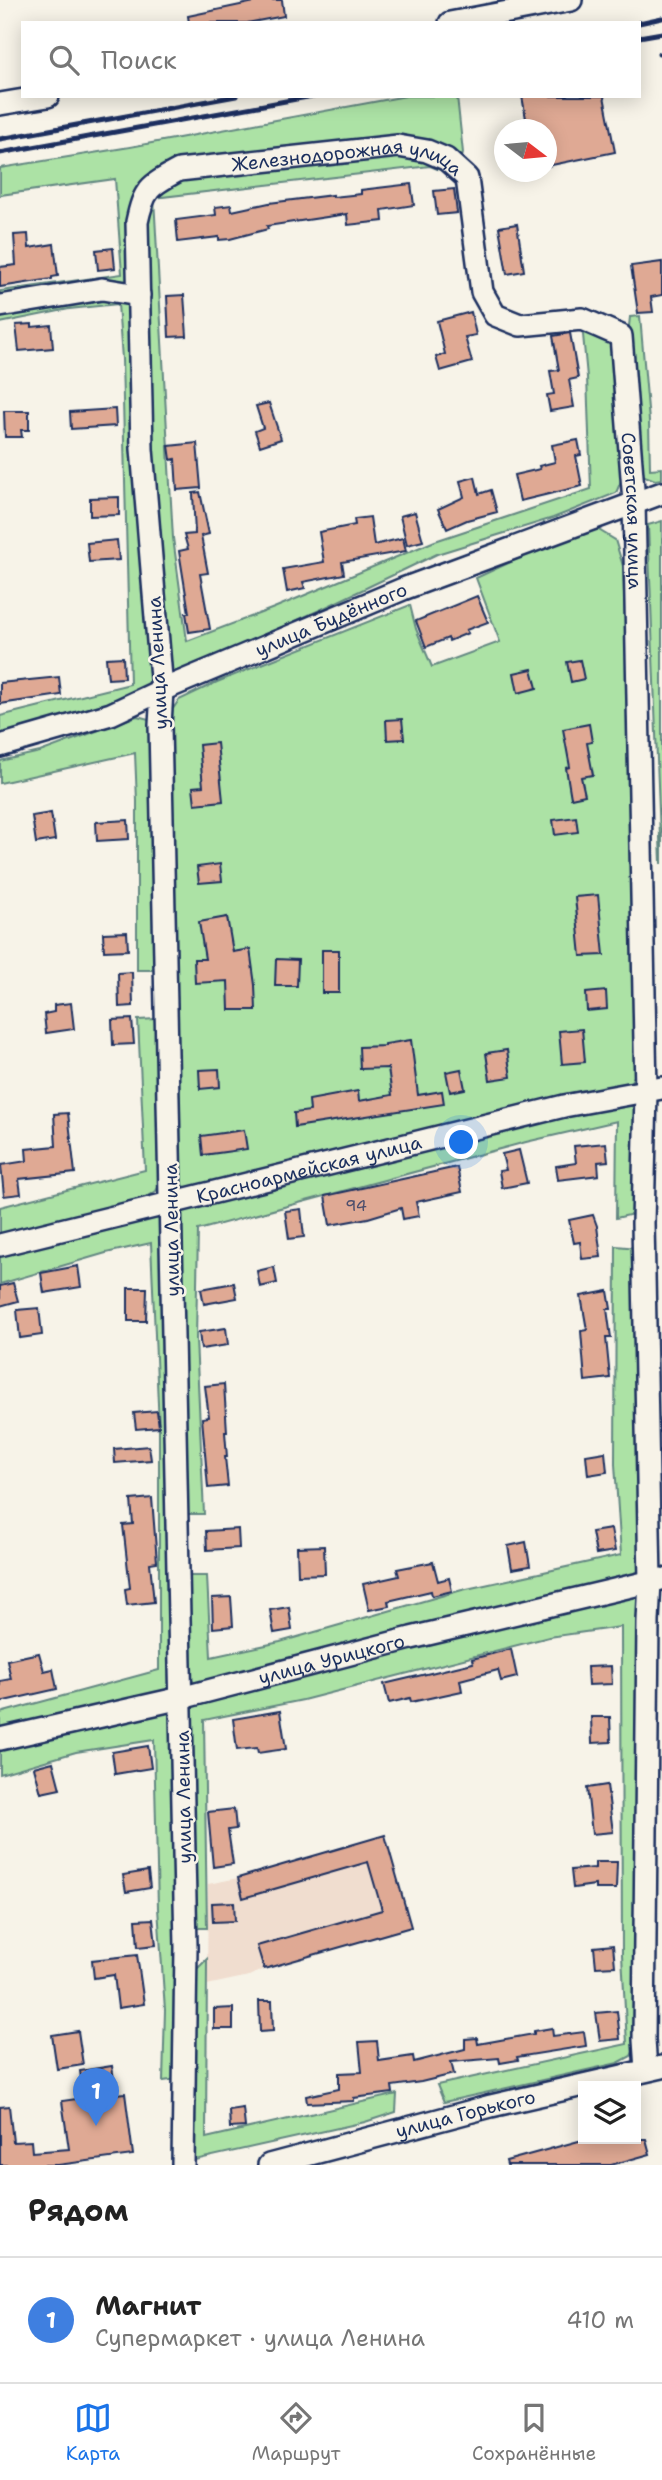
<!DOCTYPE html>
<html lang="ru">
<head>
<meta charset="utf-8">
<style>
	:root { --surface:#fff; --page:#f2f2f2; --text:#222; --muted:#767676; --line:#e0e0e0; --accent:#1a73e8 }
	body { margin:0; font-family:"Shantell Sans",sans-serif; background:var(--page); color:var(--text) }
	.controls { position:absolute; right:21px; bottom:21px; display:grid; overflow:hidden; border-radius:0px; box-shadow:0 4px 18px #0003 }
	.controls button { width:63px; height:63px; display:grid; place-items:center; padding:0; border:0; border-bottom:2px solid var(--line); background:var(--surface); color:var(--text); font:35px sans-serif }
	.compass { position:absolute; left:494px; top:119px; width:63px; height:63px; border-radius:50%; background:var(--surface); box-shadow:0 4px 18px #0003; rotate:106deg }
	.you { position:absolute; left:462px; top:1143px; width:24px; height:24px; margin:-18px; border:5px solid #fff; border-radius:50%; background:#1a73e8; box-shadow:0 0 0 10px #1a73e833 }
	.badge { display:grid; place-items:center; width:46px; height:46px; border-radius:50%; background:var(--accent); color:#fff; font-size:23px; font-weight:700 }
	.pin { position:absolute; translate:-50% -58px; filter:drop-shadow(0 2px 4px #0008) }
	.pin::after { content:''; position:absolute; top:37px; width:24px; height:21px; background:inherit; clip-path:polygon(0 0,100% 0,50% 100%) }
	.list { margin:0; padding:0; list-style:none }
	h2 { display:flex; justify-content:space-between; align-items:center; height:91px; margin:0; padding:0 28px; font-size:30px }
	h2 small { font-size:23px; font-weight:400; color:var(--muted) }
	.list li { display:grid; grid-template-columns:46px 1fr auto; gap:21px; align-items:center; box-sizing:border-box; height:126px; padding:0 28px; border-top:2px solid var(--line) }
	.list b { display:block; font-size:26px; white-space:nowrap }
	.list p { margin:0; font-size:23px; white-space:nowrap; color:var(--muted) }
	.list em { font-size:23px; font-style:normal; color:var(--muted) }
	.icon { flex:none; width:38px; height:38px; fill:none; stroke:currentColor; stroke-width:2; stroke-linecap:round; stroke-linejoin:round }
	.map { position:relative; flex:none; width:662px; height:2165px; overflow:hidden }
	.search { position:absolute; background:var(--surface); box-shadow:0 4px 18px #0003; left:21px; right:21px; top:21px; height:77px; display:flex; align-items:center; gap:18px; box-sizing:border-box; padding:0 24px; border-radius:0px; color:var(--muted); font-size:26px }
	.sheet { height:217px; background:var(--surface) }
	nav { display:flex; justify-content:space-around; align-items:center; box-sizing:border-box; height:98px; border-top:2px solid var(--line); background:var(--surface); font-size:19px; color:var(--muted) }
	nav a { display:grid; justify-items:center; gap:4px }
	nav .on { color:var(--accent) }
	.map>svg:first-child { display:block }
	.built { fill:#f0ddcf }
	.green { fill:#ace2a5; stroke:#648882; stroke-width:2 }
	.building { fill:#dfa994; stroke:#1b2f5e; stroke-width:2 }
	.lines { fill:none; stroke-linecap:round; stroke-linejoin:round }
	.minor-casing { stroke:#1b2f5e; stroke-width:26 }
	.minor { stroke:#f7f3e8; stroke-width:21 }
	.rail { stroke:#1b2f5e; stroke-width:5 }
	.labels { text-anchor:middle; stroke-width:5; stroke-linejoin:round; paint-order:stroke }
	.number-label { font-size:16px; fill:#4c4e6c }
	.street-label { font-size:19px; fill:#1b2f5e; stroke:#f7f3e8 }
</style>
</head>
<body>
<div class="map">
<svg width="662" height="2165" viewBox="0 0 662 2165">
	<rect width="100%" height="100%" fill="#f7f3e8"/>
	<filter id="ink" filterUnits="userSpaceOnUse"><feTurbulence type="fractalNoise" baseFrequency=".0143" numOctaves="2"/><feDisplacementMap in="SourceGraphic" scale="14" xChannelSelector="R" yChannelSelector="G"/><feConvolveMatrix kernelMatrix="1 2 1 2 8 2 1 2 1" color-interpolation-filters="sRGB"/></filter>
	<g filter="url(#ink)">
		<!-- built -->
		<path class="built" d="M385,1835L411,1927L264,1969L249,1976L207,1985L208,1884L238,1878Z"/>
		<!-- green -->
		<path class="green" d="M406,96H457L463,153L461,163L443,152L145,181L129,280L124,285L0,302V291L122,274L115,179L0,195V168L130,147Z
			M364,152L437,161L458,177L430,166L154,198L173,538L187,641L274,608L435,541L591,489L587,377L582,324L611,335L624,474L616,493L553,518L437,554L322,609L175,675L166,668L157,589L141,235L152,192L169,180Z
			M63,299H125L134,311L153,669L148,684L141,693L83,714L0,734V716L130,684L122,359L118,304L69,309L0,323V311Z
			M640,316L649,421L650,469L662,468V479L655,480L642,475L626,354L630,317Z
			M662,521V863H661L648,525Z
			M597,529L615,540L623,566L625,622L632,679L637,1071L629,1085L191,1189L181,1185L177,1176L166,719L179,700L217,682L410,605L416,629L432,667L500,642L476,578L578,531Z
			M137,716L149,719L153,730L156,970H137V801L135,753L0,783V761L40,752Z
			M156,1019L163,1178L156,1191L146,1198L0,1234V1207L145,1170L138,1020Z
			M617,1103L630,1104L638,1113V1213L616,1218L617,1121L526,1142L198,1230L196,1339L204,1514H185L180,1216L188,1208Z
			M149,1216L159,1219L166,1232L171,1690L0,1732V1713L159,1670V1427L151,1243L106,1253L0,1284V1254Z
			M616,1246L637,1248L644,1555L639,1577L196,1685L187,1673L188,1576H207L211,1657L280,1642L462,1590L621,1555L615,1464Z
			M636,1594L642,1601L637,2044L631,2056L618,2063L444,2102L437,2085L627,2044L622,1955L621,1627L549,1637L303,1700L204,1720L207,1928H196L191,1714L195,1701Z
			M171,1712L178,2079L163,2081L165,2010L158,1908L154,1740L76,1752L0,1774V1747Z
			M207,1959L206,2138L397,2094L396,2112L365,2122L195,2160L189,2153L193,1973Z"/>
		<!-- building -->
		<path class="building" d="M264,0H282L284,16L247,23H189L188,16Z
			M522,96H604L615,152L547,166V130H528Z
			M411,184L414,205L382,210L383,221L348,225L347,214L267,226L268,229L230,239L219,240V237L178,242L176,220L216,215L215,207L231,205L232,211L269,203L333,195V197L361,194V190Z
			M454,189L457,213L437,215L434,191Z
			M517,224L524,271L507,274L499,227Z
			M28,234L29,248L54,244L58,276L52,277V279L0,287V267L16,265L14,235Z
			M113,248L115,268L98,270L96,250Z
			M662,262V295L651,297L653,312L638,313L631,266Z
			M184,295L187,336L169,337L167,296Z
			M471,312L476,335L465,337L472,362L440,371L436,357L445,354L437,321Z
			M32,324V327L51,325L53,348L19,351L16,325Z
			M570,333L578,378L569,380L574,407L550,411L547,395L554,394L550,371L559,370L553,336Z
			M269,403L281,439L260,446L255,431L263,428L256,406Z
			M115,409L116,426L71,429L70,412Z
			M4,411H29V430H21L22,437H5Z
			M578,440L581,455L576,456L582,486L520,501L514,475L540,469L539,466L555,462L552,445Z
			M197,443L201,488L177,490L175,459L171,460L169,446Z
			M475,477L479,494L491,490L497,512L467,520L447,529L438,509L464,497L460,481Z
			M200,492L209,534L201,536L208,573L200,574L210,629L189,632L186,613H189L179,551L188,549L184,535L195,534L193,493Z
			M119,497V515L90,516V498Z
			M415,512L423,541L407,545L400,516Z
			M370,517L374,545L403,538L406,551L342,562L344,574L303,582L305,588L287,592L283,569L324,562L319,532L355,525L354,519Z
			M117,540L119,560L89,562L87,543Z
			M477,596L488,622L466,630L468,633L449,641L448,638L426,647L416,621Z
			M123,657L124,678L108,679L106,658Z
			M580,660L584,679L571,682L567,662Z
			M532,669L537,688L518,693L514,673Z
			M59,677L61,695L0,704V683Z
			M402,719L404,739L387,740L386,720Z
			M589,724L592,742L587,743L593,775L581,777L585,795L571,798L566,768L570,767L563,729Z
			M217,743L223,801L195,804L193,787L203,786L199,745Z
			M51,813L55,840L36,843L32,816Z
			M576,817L578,832L555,835L553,820Z
			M128,820L129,839L97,841L96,822Z
			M220,864L222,881L199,883L197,867Z
			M598,895L604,955L581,956L575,897Z
			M227,917L233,952L250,949L255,985L256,1010H229L228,981L195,983L194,959H205L199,922Z
			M127,932L128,950L104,951L103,933Z
			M322,950H339V993H322Z
			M276,959L298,960L297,986H275Z
			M132,972L133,1006L119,1007L118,973Z
			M606,991L607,1009L587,1011L586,993Z
			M71,1003L74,1029L46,1033L44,1014L54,1012V1005Z
			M132,1019L134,1044L113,1045L112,1020Z
			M582,1029L585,1062L562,1064L559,1031Z
			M411,1040L418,1095L442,1091L444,1104L295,1127L294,1113L310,1111L309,1100L358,1091L359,1101L392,1095L388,1068L360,1069L359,1047L385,1046V1044Z
			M507,1050L511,1077L490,1080L486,1053Z
			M219,1069L220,1087L200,1089L199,1070Z
			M461,1069L465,1089L450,1092L446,1072Z
			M68,1113L75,1173L19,1179L21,1194L4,1196L1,1165L27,1161L26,1149L56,1146L54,1114Z
			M244,1130L247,1149L203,1155L201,1136Z
			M606,1143L608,1161L598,1162L599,1175L558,1180L556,1166L576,1163L574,1146Z
			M519,1150L527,1183L502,1188L499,1171L506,1170L502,1154Z
			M457,1167L462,1192L416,1202L419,1216L403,1219L401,1208L368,1218L330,1225L325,1196Z
			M301,1209L304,1237L289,1239L285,1211Z
			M593,1215L597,1226L601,1257L582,1259L580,1242L574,1243L569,1220Z
			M78,1266L81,1287L44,1293L41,1273Z
			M274,1267L277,1283L260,1287L257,1271Z
			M13,1283L18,1301L0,1306V1286Z
			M234,1283L237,1298L204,1304L201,1289Z
			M128,1288H147L146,1321H128Z
			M608,1291L611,1309H607L611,1338H606L610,1378L585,1381L581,1331L587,1330L581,1296Z
			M39,1308L42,1335L20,1338L17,1310Z
			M226,1328L228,1345L201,1349L199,1332Z
			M224,1384L227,1432H225L227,1457H225L228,1486L208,1488L202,1418L209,1417L205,1386Z
			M157,1411L159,1427L136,1429L134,1413Z
			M149,1446L151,1460L115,1463L114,1449Z
			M605,1452L607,1472L588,1475L586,1455Z
			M152,1498L157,1562L150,1563L154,1602L127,1605L125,1589L130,1588L123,1525L133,1524L131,1500Z
			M238,1529L239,1548L207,1550L206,1531Z
			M611,1529L615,1551L596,1554L592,1532Z
			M526,1542L530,1566L512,1569L508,1546Z
			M324,1546L325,1574L298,1575L297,1547Z
			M433,1562L438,1581L449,1578L452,1591L432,1596L431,1591L388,1601L389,1606L369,1610L363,1584L399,1576L397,1569Z
			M231,1597L233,1626L213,1628L212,1598Z
			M289,1607L292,1630L274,1633L270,1610Z
			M511,1649L517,1677L501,1681L498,1670L460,1680L462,1691L411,1702L410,1698L389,1703L384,1684L473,1663L472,1659Z
			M39,1653L44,1671L53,1669L57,1689L0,1702V1681L11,1679L7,1660Z
			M611,1666L612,1684L588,1685L587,1667Z
			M280,1711L286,1749L258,1753L257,1748L237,1750L233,1719Z
			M591,1717H610L611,1742L592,1743Z
			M148,1746L151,1768L115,1774L112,1752Z
			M53,1762L60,1789L41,1793L34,1767Z
			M607,1785L613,1832L592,1834L587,1788Z
			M234,1809L236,1829L228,1830L233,1864L213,1867L208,1812Z
			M385,1835L411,1927L264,1969L257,1946L382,1910L368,1862L243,1898L238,1878Z
			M595,1862H617L616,1889H595V1885L573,1888L571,1870L595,1868Z
			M148,1871L150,1888L126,1892L123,1875Z
			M234,1902L235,1921L213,1922L212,1903Z
			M153,1919L156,1945L138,1947L136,1920Z
			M613,1945L615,1966L596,1967L594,1947Z
			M137,1955L144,2004L118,2008L114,1975L94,1978L92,1960Z
			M259,2001H272L273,2031L260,2032Z
			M233,2008V2029H214V2009Z
			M617,2011L620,2039L600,2041L596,2013Z
			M552,2028L553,2036L584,2032L586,2046L517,2057L518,2060L500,2063L499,2058L451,2062L454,2074L421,2082L392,2086L393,2093L354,2098V2101L307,2103L306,2096L339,2089V2073L362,2072L359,2042L377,2041L379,2061L413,2056L414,2062L465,2049V2039L477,2038L478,2044L534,2034V2031Z
			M78,2031L83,2065L57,2069L52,2035Z
			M112,2066L116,2094L125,2093L133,2155L58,2165H0V2107L9,2106L13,2142L31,2141L32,2152L69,2149L62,2101L84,2098L80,2071Z
			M243,2108L245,2127L230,2128L229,2110Z
			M586,2139H646L650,2154L611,2165H507L506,2161Z"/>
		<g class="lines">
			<!-- minor casing -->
			<g class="minor-casing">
				<g id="minor">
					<path d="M450,23L571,0"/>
					<path d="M0,104L48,96"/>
					<path d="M0,306L102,289L139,295"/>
					<path id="s1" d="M0,746L111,714L162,690L403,589L662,493"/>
					<path id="s2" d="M0,1245L564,1106L662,1088"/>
					<path id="s3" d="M0,1739L181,1698L411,1638L661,1579"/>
					<path id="s4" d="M183,2165L186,1947L160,725L162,690L142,449L137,222C144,189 149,186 179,170L398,146L427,151L446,159L467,178L482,292L495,315L520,325L582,319L621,336L634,502L646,1091L643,1223L650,1581L648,1621L644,2040L646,2070"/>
					<path id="s5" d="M269,2165L491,2106L662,2067"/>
				</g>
			</g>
			<!-- minor -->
			<use href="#minor" class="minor"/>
			<!-- rail -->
			<path class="rail" d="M639,23L662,18
				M639,37L662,33
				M659,54H662
				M0,139L236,96
				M0,153L313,96"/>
		</g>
	</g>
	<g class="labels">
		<!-- number labels -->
		<g class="number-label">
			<text x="356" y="1211">94</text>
		</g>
		<!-- street labels -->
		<g class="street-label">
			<text dy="7" stroke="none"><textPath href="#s4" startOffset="2186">Железнодорожная улица</textPath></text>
			<text dy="7" stroke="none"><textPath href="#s4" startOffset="2762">Советская улица</textPath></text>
			<text dy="7" stroke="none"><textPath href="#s1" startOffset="355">улица Будённого</textPath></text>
			<text transform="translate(157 663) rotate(-93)" y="7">улица Ленина</text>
			<text dy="7" stroke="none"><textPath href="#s2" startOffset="318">Красноармейская улица</textPath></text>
			<text transform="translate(171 1230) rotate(-91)" y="7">улица Ленина</text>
			<text dy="7" stroke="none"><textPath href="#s3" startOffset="341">улица Урицкого</textPath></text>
			<text transform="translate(183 1797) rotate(-91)" y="7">улица Ленина</text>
			<text dy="7" stroke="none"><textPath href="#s5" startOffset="203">улица Горького</textPath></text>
		</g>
	</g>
</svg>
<div class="controls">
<button><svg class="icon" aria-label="layers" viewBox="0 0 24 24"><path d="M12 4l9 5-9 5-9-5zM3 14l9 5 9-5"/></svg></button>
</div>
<svg class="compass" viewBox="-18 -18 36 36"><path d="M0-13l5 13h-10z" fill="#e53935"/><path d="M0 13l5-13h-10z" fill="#767676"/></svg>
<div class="you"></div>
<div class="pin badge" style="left:96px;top:2126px;background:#3f7fe0">1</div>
<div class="search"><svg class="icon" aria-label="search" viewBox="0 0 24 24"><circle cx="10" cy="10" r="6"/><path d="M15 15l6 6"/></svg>Поиск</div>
</div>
<section class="sheet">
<h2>Рядом<small></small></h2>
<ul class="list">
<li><span class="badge" style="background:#3f7fe0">1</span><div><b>Магнит</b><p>Супермаркет · улица Ленина</p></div><em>410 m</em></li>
</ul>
</section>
<nav>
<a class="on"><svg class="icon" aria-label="map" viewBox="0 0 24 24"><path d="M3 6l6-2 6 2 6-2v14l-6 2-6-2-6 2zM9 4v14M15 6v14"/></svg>Карта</a>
<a><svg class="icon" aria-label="directions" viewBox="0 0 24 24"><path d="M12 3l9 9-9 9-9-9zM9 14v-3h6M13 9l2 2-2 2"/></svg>Маршрут</a>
<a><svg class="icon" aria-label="saved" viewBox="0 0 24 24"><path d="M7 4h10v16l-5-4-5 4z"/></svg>Сохранённые</a>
</nav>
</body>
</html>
